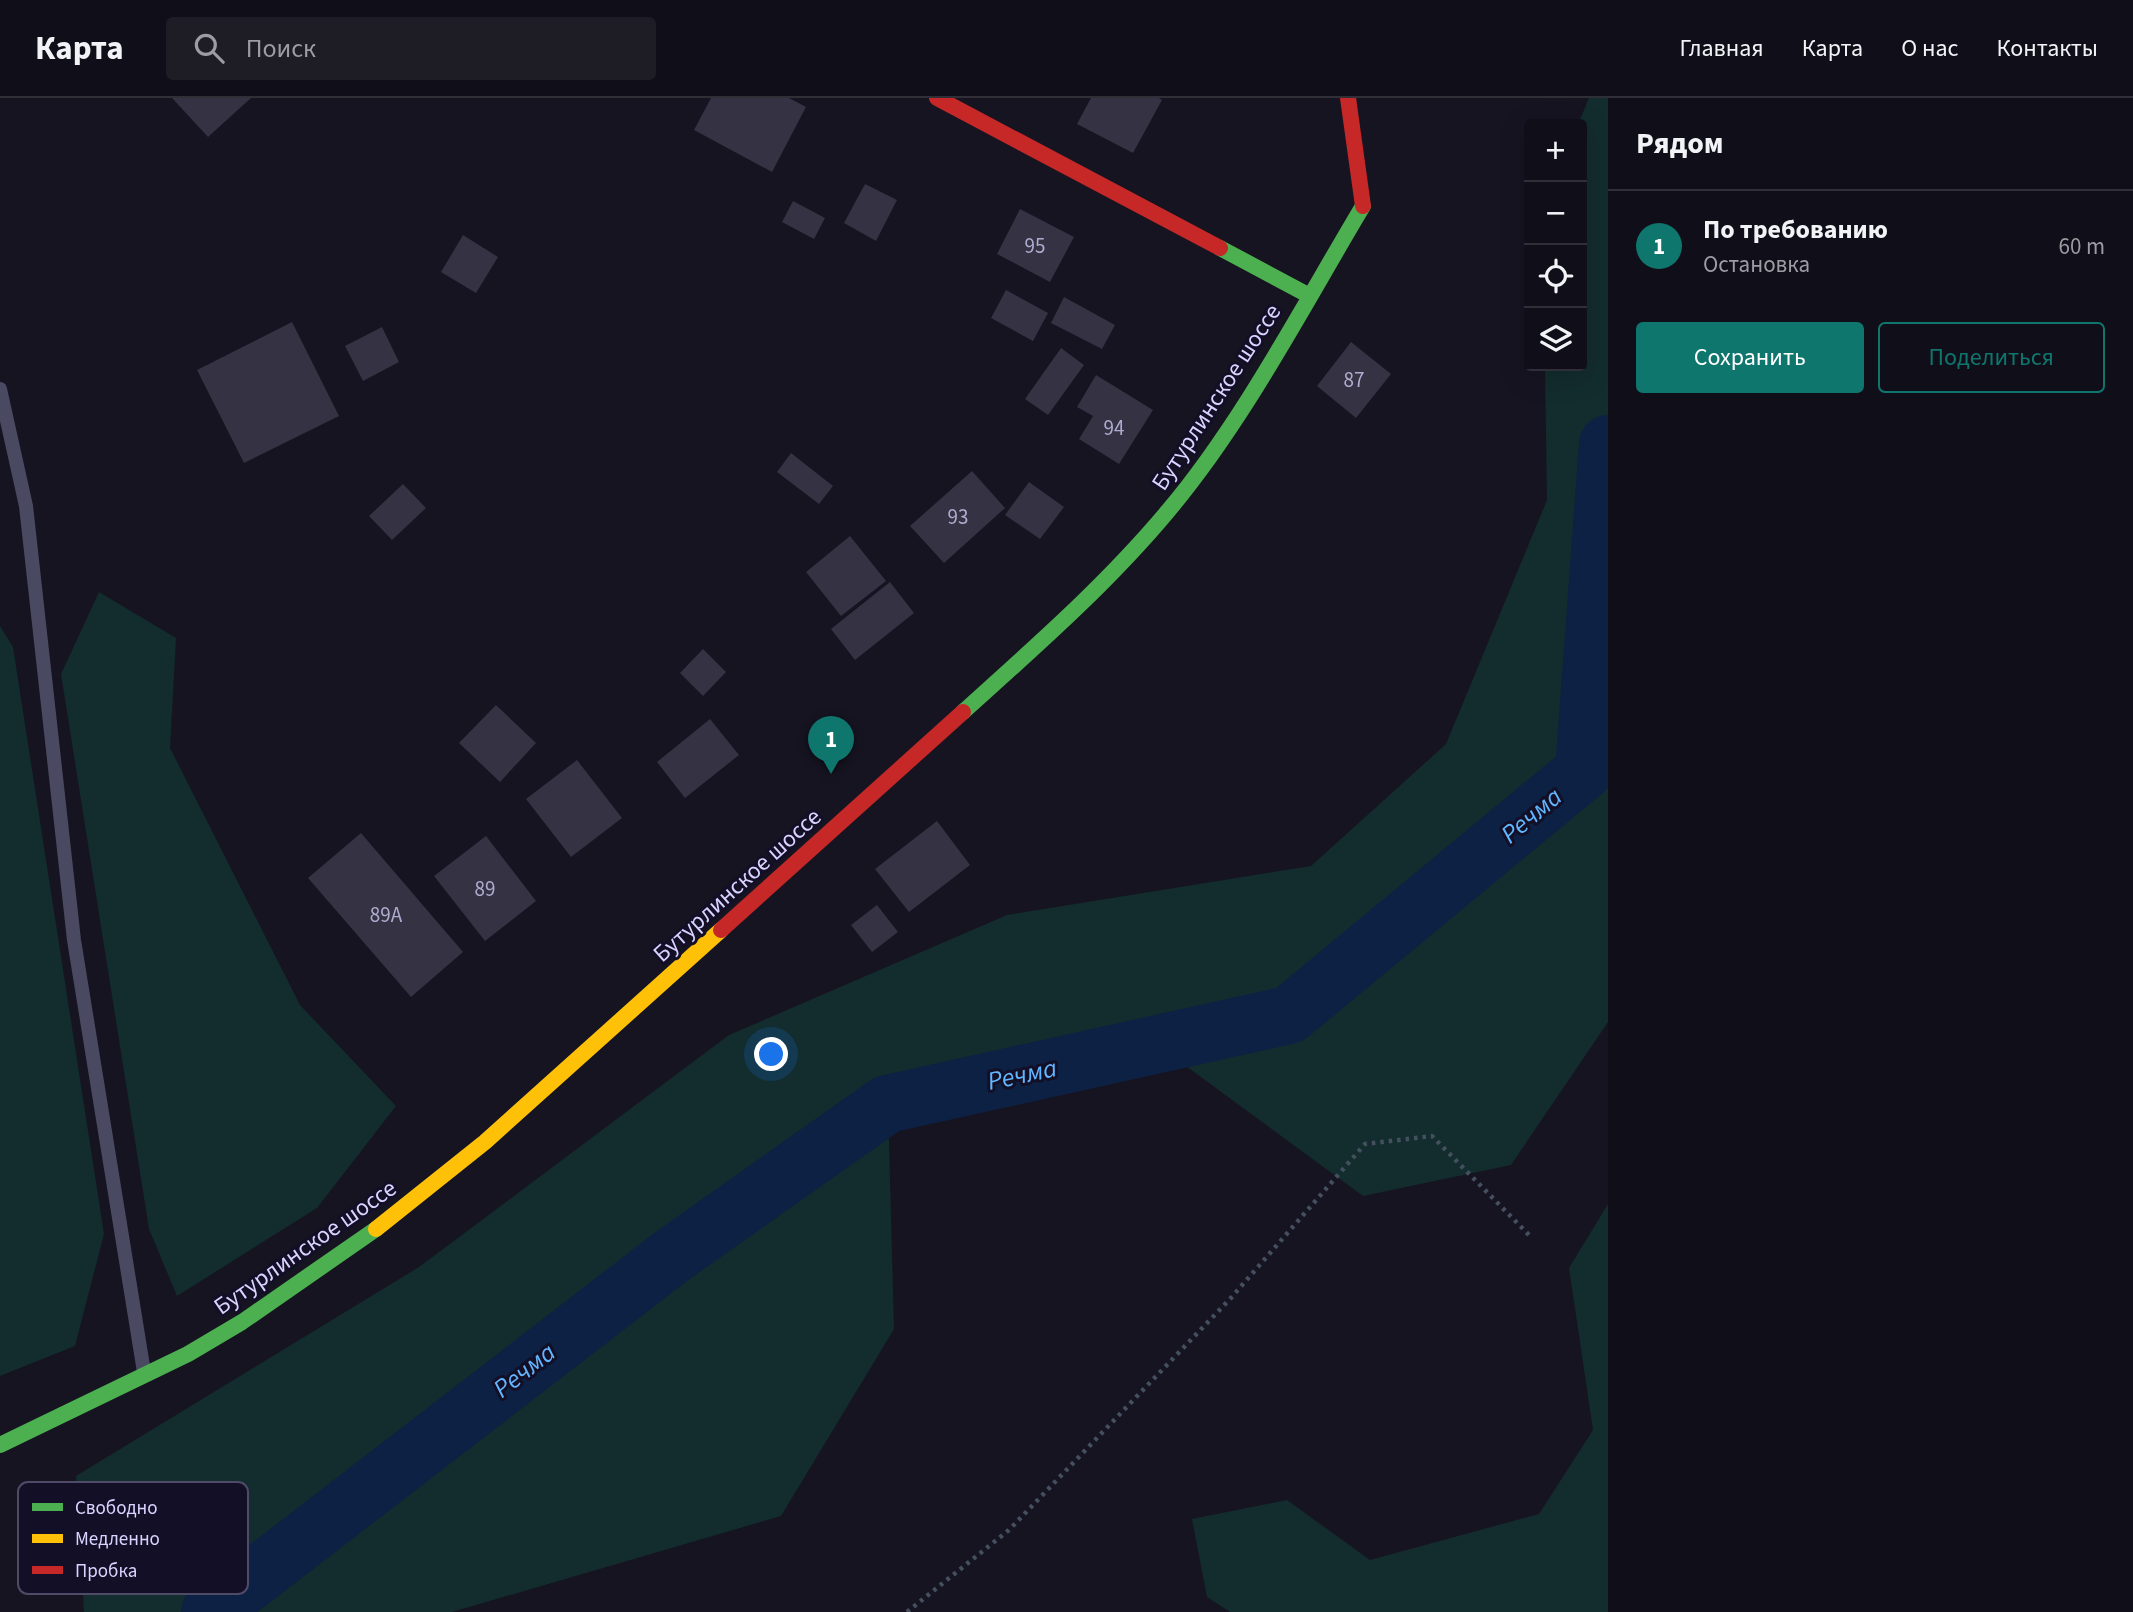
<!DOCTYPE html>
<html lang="ru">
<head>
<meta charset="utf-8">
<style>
	:root { --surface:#100f19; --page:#1e1d26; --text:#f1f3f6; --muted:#9c9ca2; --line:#302f38; --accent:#0f766e }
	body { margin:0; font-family:"Source Sans 3",sans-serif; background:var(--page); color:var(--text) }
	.controls { position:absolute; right:21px; top:21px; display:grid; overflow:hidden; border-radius:7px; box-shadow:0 7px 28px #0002 }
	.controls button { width:63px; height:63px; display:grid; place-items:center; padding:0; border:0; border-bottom:2px solid var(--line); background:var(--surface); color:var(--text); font:35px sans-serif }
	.you { position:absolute; left:772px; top:957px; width:24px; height:24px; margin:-18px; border:5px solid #fff; border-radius:50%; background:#1a73e8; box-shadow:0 0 0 10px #1a73e833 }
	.badge { display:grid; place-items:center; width:46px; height:46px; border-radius:50%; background:var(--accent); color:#fff; font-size:23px; font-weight:700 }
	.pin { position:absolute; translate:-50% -58px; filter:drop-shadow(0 2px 4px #0008) }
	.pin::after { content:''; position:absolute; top:37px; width:24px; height:21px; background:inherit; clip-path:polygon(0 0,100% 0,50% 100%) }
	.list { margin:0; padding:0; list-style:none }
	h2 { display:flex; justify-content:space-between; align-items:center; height:91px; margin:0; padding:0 28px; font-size:30px }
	h2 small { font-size:23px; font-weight:400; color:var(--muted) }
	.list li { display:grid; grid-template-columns:46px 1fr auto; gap:21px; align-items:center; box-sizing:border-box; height:112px; padding:0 28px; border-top:2px solid var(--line) }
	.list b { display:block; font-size:26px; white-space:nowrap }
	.list p { margin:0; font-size:23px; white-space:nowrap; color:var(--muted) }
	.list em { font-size:23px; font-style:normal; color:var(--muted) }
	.actions { display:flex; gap:14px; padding:21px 28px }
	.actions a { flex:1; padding:16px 0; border:2px solid var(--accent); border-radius:7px; text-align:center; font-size:24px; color:var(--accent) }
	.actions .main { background:var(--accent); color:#fff }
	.icon { flex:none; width:38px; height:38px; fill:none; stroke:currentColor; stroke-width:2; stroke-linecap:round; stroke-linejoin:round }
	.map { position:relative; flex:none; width:1608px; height:1514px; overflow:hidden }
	header { display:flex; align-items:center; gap:42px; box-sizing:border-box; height:98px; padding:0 35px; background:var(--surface); border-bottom:2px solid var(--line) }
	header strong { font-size:33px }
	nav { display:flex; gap:38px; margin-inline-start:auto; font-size:24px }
	.search { width:490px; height:63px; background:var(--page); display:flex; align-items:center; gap:18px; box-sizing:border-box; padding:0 24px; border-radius:7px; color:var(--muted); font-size:26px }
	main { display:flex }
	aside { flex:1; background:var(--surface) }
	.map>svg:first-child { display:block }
	.green { fill:#132c2d }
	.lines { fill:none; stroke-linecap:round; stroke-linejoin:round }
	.river { stroke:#0d2144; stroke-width:58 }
	.building { fill:#343243 }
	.path { stroke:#44505f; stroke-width:4.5; stroke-dasharray:3.5 5; stroke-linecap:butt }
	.lane { stroke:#4a4962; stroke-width:14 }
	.fast { stroke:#4caf50; stroke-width:16 }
	.slow { stroke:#ffc107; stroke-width:16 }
	.jam { stroke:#c62828; stroke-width:16 }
	.labels { text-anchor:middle; stroke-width:6; stroke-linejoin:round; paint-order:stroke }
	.number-label { font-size:21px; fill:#b0acd0 }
	.street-label { font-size:24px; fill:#d9d4ff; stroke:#130f26 }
	.water-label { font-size:26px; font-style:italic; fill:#62b6ff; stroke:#130f26 }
	.key { fill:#130f26; stroke:#4e4a67; stroke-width:2 }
	.key-label { font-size:19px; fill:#d9d4ff }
</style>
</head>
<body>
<header>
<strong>Карта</strong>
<div class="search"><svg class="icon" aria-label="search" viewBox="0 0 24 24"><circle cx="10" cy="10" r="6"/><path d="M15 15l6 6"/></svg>Поиск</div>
<nav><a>Главная</a><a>Карта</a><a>О нас</a><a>Контакты</a></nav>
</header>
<main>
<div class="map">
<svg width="1608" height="1514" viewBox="0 0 1608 1514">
	<rect width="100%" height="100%" fill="#161421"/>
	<!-- green -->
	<path class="green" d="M1589,0H1608V346L1599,464L1608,490V924L1511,1067L1363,1098L1156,946L888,1006L894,1231L781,1418L452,1514H84L76,1378L419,1169L729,937L1007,817L1311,768L1446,646L1547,402L1545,268H1582V26H1578Z
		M99,494L176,540L170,650L300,907L396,1008L317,1110L177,1198L149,1131L61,576Z
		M0,528L13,549L104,1136L75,1248L0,1278Z
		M1608,1106V1514H1230L1207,1499L1192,1421L1287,1402L1370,1462L1539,1416L1593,1332L1569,1170Z"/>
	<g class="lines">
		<!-- river -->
		<path class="river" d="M210,1514L672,1158L887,1006L1289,917L1584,673L1608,346"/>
	</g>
	<!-- building -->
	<path class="building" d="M172,0H251L208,39Z
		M711,0H789L806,9L772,74L694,32Z
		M1091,0H1159L1162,2L1133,55L1077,26Z
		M865,86L897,102L876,143L844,125Z
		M793,103L825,120L814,141L782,124Z
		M1020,111L1074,139L1050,184L997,156Z
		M463,137L498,159L476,195L441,174Z
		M1006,192L1048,215L1033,243L991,220Z
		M1064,199L1115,227L1102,251L1051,225Z
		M292,224L339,318L244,365L197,272Z
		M382,229L399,264L363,283L345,248Z
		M1351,244L1391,276L1356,320L1317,288Z
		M1061,250L1084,267L1048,317L1025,301Z
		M1096,277L1153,312L1119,366L1079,341L1093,318L1077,309Z
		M791,355L833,388L819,406L777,374Z
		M972,373L1005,410L944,465L910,428Z
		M1029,384L1064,409L1040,441L1005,417Z
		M403,386L426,410L392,442L369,418Z
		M850,438L886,483L841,518L806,474Z
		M890,484L914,515L855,562L831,531Z
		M703,551L726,574L703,598L680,575Z
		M496,607L536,645L500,684L459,645Z
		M710,621L739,657L685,700L657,664Z
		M577,662L622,720L571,759L526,701Z
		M937,723L970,767L909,814L875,771Z
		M361,735L463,854L411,899L308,780Z
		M486,738L536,803L485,843L434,778Z
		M877,807L898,834L872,854L851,827Z"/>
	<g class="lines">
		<!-- path -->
		<path class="path" d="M907,1514L1009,1432L1230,1201L1365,1046L1432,1038L1530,1138"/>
		<!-- lane -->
		<path class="lane" d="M0,291L26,408L74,842L144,1274"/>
		<!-- fast -->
		<path class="fast" d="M1220,150L1308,197
			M963,614C1035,549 1106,487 1168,413C1243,324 1303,208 1363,108
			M0,1347L188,1256L242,1224L376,1131"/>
		<!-- slow -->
		<path class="slow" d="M376,1131L485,1044L721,832"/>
		<!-- jam -->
		<path class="jam" d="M937,0L1220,150
			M1348,0L1363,108
			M721,832L963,614"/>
	</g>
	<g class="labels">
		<!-- number labels -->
		<g class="number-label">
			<text x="1035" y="155">95</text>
			<text x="1354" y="289">87</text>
			<text x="1114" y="337">94</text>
			<text x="958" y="426">93</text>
			<text x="485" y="798">89</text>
			<text x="386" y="824">89А</text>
		</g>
		<!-- street labels -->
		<g class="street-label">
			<text transform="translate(1216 299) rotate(-57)" y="8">Бутурлинское шоссе</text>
			<text transform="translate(737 787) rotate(-42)" y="8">Бутурлинское шоссе</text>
			<text transform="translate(305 1149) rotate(-35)" y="8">Бутурлинское шоссе</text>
		</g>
		<!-- water labels -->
		<g class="water-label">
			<text transform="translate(1531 717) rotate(-40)" y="9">Речма</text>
			<text transform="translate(1022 976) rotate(-12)" y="9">Речма</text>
			<text transform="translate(524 1272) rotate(-38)" y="9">Речма</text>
		</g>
	</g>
	<!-- legend -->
	<rect x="18" y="1384" width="230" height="112" rx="10" class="key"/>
	<rect x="32" y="1405" width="31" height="8" fill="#4caf50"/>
	<rect x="32" y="1436" width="31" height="9" fill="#ffc107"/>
	<rect x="32" y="1468" width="31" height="8" fill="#c62828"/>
	<g class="key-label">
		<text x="75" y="1416">Свободно</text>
		<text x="75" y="1447">Медленно</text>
		<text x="75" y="1479">Пробка</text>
	</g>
</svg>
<div class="controls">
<button>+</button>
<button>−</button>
<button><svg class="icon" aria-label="locate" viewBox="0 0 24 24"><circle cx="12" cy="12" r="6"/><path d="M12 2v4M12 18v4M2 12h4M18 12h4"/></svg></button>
<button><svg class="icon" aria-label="layers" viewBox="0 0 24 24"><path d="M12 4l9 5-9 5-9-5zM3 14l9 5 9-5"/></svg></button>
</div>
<div class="you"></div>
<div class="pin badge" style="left:831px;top:676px">1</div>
</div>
<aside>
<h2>Рядом<small></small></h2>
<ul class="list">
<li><span class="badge">1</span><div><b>По требованию</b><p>Остановка</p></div><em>60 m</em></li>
</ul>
<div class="actions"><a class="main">Сохранить</a><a>Поделиться</a></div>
</aside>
</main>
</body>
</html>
